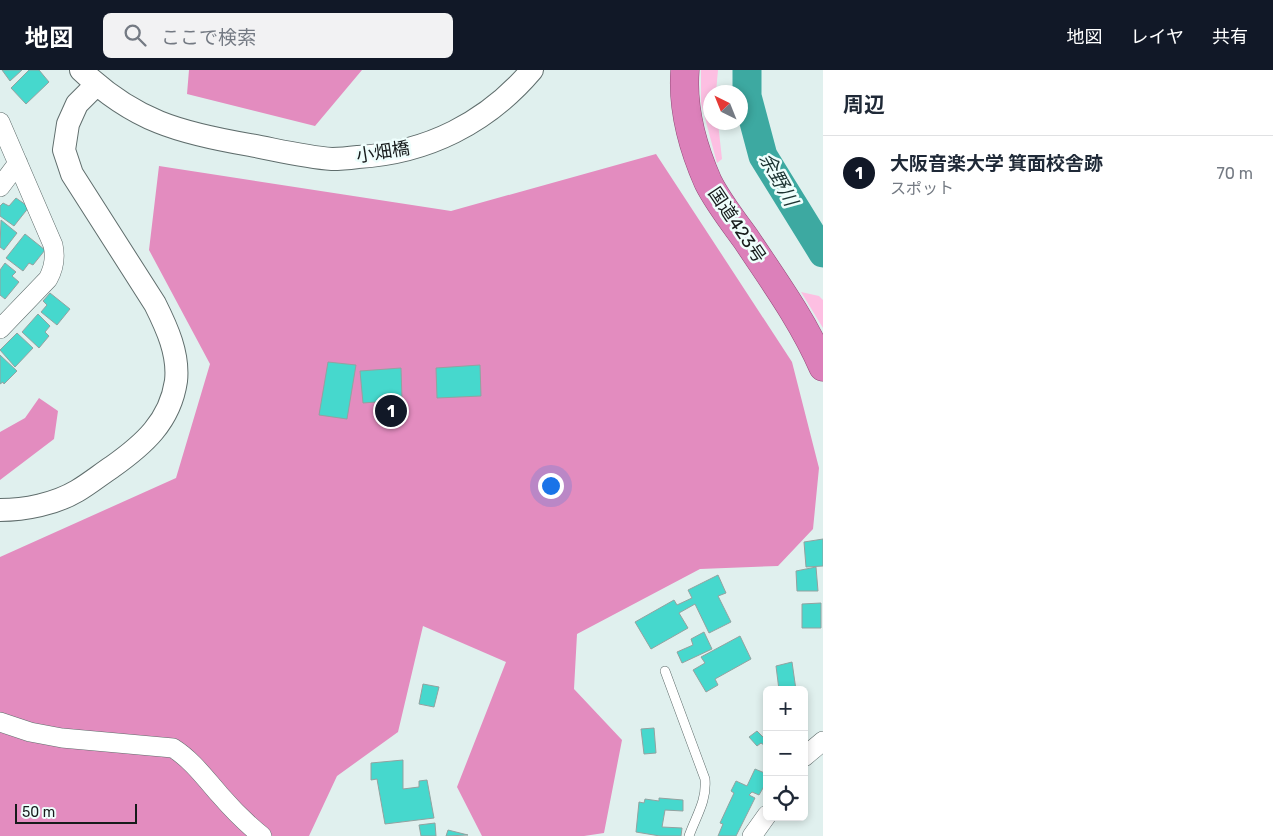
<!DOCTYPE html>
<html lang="ja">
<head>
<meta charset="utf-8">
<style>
	:root { --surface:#fff; --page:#f2f2f3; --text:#1f2937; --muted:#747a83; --line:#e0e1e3; --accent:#111827 }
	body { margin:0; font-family:Rubik,"Noto Sans JP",sans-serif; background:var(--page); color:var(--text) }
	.controls { position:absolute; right:15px; bottom:15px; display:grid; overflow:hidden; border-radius:8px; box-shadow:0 2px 8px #0003 }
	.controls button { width:45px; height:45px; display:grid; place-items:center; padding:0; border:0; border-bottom:1px solid var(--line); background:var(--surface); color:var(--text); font:25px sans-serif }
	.compass { position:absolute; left:703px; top:15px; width:45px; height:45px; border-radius:50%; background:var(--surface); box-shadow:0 2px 8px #0003; rotate:317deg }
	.scale { position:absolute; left:15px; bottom:12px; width:122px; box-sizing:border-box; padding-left:5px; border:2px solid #161b1b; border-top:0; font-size:14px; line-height:18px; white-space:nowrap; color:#161b1b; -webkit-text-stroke:4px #eefefc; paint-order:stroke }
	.you { position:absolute; left:550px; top:415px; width:18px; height:18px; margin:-12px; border:4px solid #fff; border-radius:50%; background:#1a73e8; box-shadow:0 0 0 8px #1a73e833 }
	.badge { display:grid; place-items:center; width:32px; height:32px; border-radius:50%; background:var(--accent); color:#fff; font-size:16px; font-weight:700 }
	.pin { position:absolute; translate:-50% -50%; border:2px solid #fff; box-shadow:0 1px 5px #0006 }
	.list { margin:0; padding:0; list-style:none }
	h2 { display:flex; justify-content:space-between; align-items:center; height:65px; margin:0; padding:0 20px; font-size:21px }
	h2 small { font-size:16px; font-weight:400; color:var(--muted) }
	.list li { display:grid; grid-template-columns:32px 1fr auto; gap:15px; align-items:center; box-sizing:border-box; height:75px; padding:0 20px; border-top:1px solid var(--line) }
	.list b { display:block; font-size:19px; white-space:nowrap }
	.list p { margin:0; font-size:16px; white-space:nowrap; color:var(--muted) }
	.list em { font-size:16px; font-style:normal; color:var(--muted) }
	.icon { flex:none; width:28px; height:28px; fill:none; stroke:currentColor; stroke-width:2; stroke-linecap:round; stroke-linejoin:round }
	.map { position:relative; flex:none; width:823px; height:766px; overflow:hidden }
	header { display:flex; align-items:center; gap:30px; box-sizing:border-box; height:70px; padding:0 25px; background:var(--accent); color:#fff }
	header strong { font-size:24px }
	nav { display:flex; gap:28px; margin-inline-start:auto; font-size:18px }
	.search { width:350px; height:45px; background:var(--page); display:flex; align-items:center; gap:12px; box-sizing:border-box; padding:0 18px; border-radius:8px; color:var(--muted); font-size:19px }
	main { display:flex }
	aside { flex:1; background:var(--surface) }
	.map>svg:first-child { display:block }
	.green { fill:#fdbfe2 }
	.forest { fill:#e38cbf }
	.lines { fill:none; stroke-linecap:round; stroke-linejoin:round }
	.river { stroke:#3da9a1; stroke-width:29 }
	.building { fill:#46d8cd; stroke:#93a2a0 }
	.service-casing { stroke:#5f6d6c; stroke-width:10 }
	.minor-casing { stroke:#5f6d6c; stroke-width:20 }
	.tertiary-casing { stroke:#5f6d6c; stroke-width:24 }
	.trunk-casing { stroke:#924877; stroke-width:29 }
	.service { stroke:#fff; stroke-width:9 }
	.minor { stroke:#fff; stroke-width:19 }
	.tertiary { stroke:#fff; stroke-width:22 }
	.trunk { stroke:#dc80ba; stroke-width:28 }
	.labels { text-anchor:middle; stroke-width:5; stroke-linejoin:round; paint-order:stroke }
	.street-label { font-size:18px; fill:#161b1b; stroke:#eefefc }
	.water-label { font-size:19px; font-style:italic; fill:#1b3331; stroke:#eefefc }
</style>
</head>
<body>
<header>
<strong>地図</strong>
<div class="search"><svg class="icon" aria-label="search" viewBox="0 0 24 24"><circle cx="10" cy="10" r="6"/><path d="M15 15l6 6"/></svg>ここで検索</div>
<nav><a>地図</a><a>レイヤ</a><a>共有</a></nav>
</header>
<main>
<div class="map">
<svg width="823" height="766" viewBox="0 0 823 766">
	<rect width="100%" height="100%" fill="#e0f0ee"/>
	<!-- green -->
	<path class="green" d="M701,0H718L716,22H710V52L718,53L722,89L717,93L701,33Z
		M801,222L819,226L823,230V258Z"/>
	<!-- forest -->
	<path class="forest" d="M189,0H362L315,56L187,24Z
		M656,84L792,292L819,398L813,459L778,496L700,499L577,564L574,619L622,670L604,763L584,766H482L457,717L506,592L423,556L398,662L337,706L309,766H0V487L176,408L210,294L149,180L159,96L451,141Z
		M39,328L58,341L54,369L0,410V362L25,348Z"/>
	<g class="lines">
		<!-- river -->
		<path class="river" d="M747,0V26L763,86L823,183"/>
	</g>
	<!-- building -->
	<path class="building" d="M2,0H22L10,11Z
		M29,0H39L49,12L26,34L11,18Z
		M16,128L29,137L14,156L0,146V136L3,133L9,136Z
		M1,150L17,163L4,180L0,177Z
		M25,164L45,180L33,195L29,193L23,201L6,188Z
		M5,193L16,202L12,206L19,212L5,229L0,225V200Z
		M50,223L70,239L57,255L41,242L47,235L43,231Z
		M38,244L50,256L45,262L49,266L39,278L22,262Z
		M17,263L33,278L15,297L0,280Z
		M0,285L17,301L4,314L3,312L0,314Z
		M328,292L356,295L347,349L319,345Z
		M480,295L481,326L437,328L436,298Z
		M401,298L402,330L363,333L360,301Z
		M823,469V496L806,497L804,472Z
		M816,497L818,521H797L796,501Z
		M718,505L726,523L718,526L731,552L709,563L695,534L679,543L688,558L651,579L635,552L674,530L677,535L692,528L688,520Z
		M821,533V558H802V534Z
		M704,562L712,579L682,593L677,582L693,575L691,569Z
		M740,566L751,589L715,609L718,615L706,622L693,600L705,593L701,587Z
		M792,592L796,620H779L776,596Z
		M423,614L439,617L434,637L419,634Z
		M654,658L656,683L644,684L641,659Z
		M757,661L765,669L767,666V677L761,673L757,676L749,667Z
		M403,690V719L419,717V711L427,710L434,748L385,754L377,709L371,710V693Z
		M755,699L767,704V711L759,725L752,722L749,725L755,728L736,766H718L723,754L720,753L734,723L731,721L736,711L747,716Z
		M659,728L683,730V741L665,740L662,757L682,758L681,766H660L636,762L639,732L644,733L645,729L659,731Z
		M435,753L436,766H421L419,755Z
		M448,760L468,765L446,766Z"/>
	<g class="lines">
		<!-- service casing -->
		<g class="service-casing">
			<path id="service" d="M665,601L705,709C707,731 696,746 689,766"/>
		</g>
		<!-- minor casing -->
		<g class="minor-casing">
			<path id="minor" d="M0,52L53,175C56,188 54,198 48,209L0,259
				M0,117L18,93
				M0,652L30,662L62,668L173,678C192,690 205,708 220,725C233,740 247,754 262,766
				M804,687L823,671
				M752,766L767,745"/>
		</g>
		<!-- tertiary casing -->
		<g class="tertiary-casing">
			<path id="tertiary" d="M81,0C134,51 180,63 250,75C277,80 305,87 332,89C341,89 350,88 358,87C427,83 487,53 532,0
				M0,440C25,440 55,434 77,421C89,414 100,405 112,397C143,375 170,352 176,311C179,284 167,258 155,234L72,104L64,80L68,54L77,34L96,15"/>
		</g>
		<!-- trunk casing -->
		<g class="trunk-casing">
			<path id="trunk" d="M685,0C682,37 693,78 708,112C718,132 733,151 746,169C774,211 803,251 823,297"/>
		</g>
		<!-- service -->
		<use href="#service" class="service"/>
		<!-- minor -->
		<use href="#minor" class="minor"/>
		<!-- tertiary -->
		<use href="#tertiary" class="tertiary"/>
		<!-- trunk -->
		<use href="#trunk" class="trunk"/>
	</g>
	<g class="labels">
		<!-- street labels -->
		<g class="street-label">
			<text transform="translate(383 82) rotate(-9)" y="6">小畑橋</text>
			<text transform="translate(737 155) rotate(56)" y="6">国道423号</text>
		</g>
		<!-- water labels -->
		<g class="water-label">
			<text transform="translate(779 109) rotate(61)" y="7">余野川</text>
		</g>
	</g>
</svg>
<div class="controls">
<button>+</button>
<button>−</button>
<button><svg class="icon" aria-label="locate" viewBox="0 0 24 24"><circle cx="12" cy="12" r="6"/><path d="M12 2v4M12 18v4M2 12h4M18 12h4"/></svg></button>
</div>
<svg class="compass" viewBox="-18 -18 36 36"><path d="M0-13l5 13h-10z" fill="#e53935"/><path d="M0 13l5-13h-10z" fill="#747a83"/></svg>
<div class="scale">50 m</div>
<div class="you"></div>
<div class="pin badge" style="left:391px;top:341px">1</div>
</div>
<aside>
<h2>周辺<small></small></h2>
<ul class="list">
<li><span class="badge">1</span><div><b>大阪音楽大学 箕面校舎跡</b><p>スポット</p></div><em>70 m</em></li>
</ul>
</aside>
</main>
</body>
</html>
